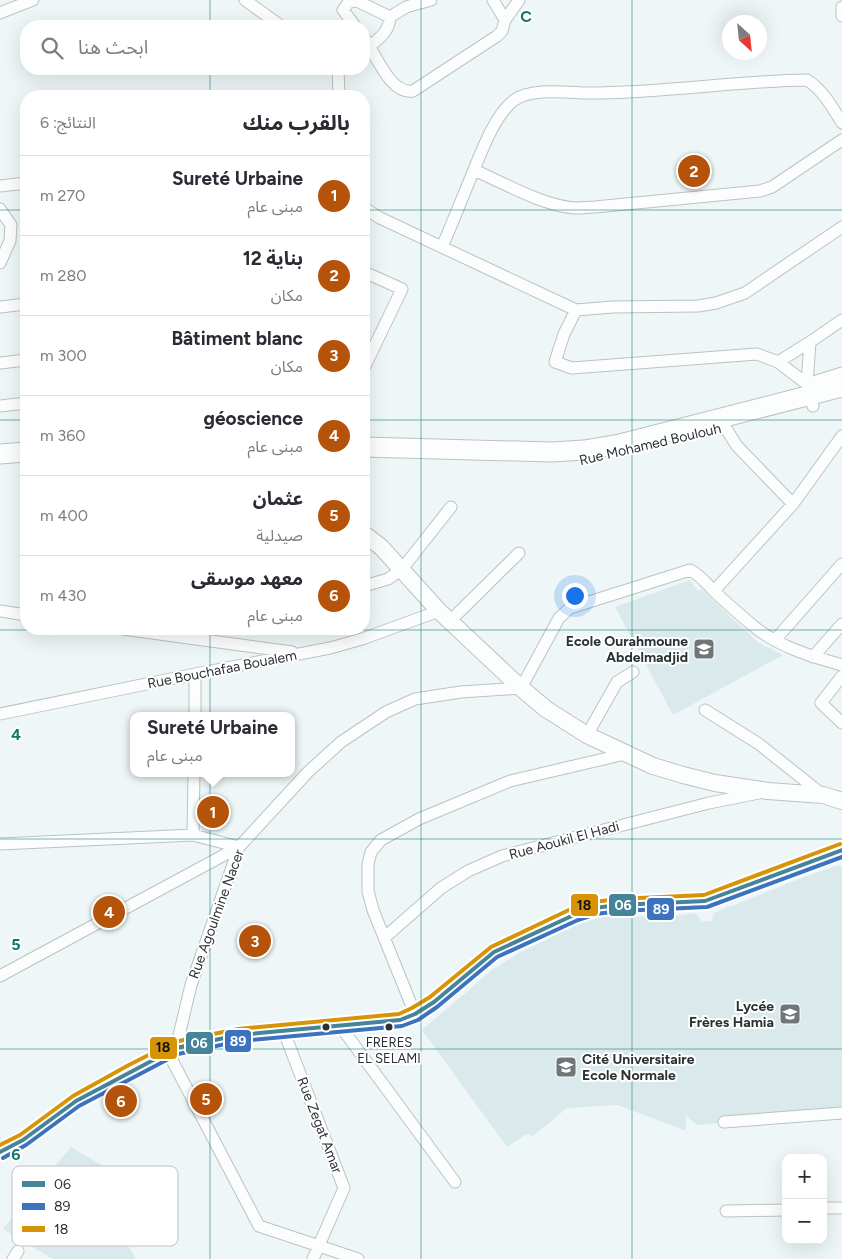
<!DOCTYPE html>
<html lang="ar">
<head>
<meta charset="utf-8">
<style>
	:root { --surface:#fff; --page:#f2f2f3; --text:#2b2b33; --muted:#7c7c81; --line:#e1e1e2; --accent:#b45309 }
	body { margin:0; font-family:Figtree,"Noto Sans Arabic",sans-serif; background:var(--page); color:var(--text); direction:rtl }
	.controls { position:absolute; right:15px; bottom:15px; display:grid; overflow:hidden; border-radius:10px; box-shadow:0 5px 20px #0002 }
	.controls button { width:45px; height:45px; display:grid; place-items:center; padding:0; border:0; border-bottom:1px solid var(--line); background:var(--surface); color:var(--text); font:25px sans-serif }
	.compass { position:absolute; left:722px; top:15px; width:45px; height:45px; border-radius:50%; background:var(--surface); box-shadow:0 5px 20px #0002; rotate:153deg }
	.you { position:absolute; left:574px; top:595px; width:18px; height:18px; margin:-12px; border:4px solid #fff; border-radius:50%; background:#1a73e8; box-shadow:0 0 0 8px #1a73e833 }
	.badge { display:grid; place-items:center; width:32px; height:32px; border-radius:50%; background:var(--accent); color:#fff; font-size:16px; font-weight:700 }
	.pin { position:absolute; translate:-50% -50%; border:2px solid #fff; box-shadow:0 1px 5px #0006 }
	.popup { position:absolute; left:130px; top:712px; width:165px; height:65px; box-sizing:border-box; display:grid; place-content:center; border-radius:10px; background:var(--surface); filter:drop-shadow(0 1px 4px #0005); font-size:16px; white-space:nowrap; color:var(--muted) }
	.popup b { font-size:19px; color:var(--text) }
	.popup::after { content:''; position:absolute; left:50%; top:100%; margin-left:-10px; border:10px solid transparent; border-top-color:var(--surface) }
	.list { margin:0; padding:0; list-style:none }
	h2 { display:flex; justify-content:space-between; align-items:center; height:65px; margin:0; padding:0 20px; font-size:21px }
	h2 small { font-size:16px; font-weight:400; color:var(--muted) }
	.list li { display:grid; grid-template-columns:32px 1fr auto; gap:15px; align-items:center; box-sizing:border-box; height:80px; padding:0 20px; border-top:1px solid var(--line) }
	.list b { display:block; font-size:19px; white-space:nowrap }
	.list p { margin:0; font-size:16px; white-space:nowrap; color:var(--muted) }
	.list em { font-size:16px; font-style:normal; color:var(--muted) }
	.icon { flex:none; width:28px; height:28px; fill:none; stroke:currentColor; stroke-width:2; stroke-linecap:round; stroke-linejoin:round }
	.map { position:relative; flex:none; width:842px; height:1259px; overflow:hidden; direction:ltr }
	.search { position:absolute; background:var(--surface); box-shadow:0 5px 20px #0002; left:20px; top:20px; width:350px; height:55px; display:flex; align-items:center; gap:12px; box-sizing:border-box; padding:0 18px; border-radius:20px; color:var(--muted); font-size:19px }
	.panel { position:absolute; background:var(--surface); box-shadow:0 5px 20px #0002; left:20px; top:90px; width:350px; height:545px; border-radius:20px; direction:rtl }
	.map>svg:first-child { display:block }
	.built { fill:#daeaec }
	.lines { fill:none; stroke-linecap:round; stroke-linejoin:round }
	.street-casing { stroke:#bcc2c3; stroke-width:13 }
	.secondary-casing { stroke:#bcc2c3; stroke-width:18 }
	.primary-casing { stroke:#bcc2c3; stroke-width:21 }
	.street { stroke:#fcfefe; stroke-width:11 }
	.secondary { stroke:#fcfefe; stroke-width:16 }
	.primary { stroke:#fcfefe; stroke-width:19 }
	.bus-1-casing { stroke:#fff; stroke-width:8 }
	.bus-2-casing { stroke:#fff; stroke-width:8 }
	.bus-3-casing { stroke:#fff; stroke-width:8 }
	.bus-1 { stroke:#468499; stroke-width:4 }
	.bus-2 { stroke:#3c73bf; stroke-width:4 }
	.bus-3 { stroke:#d89408; stroke-width:4 }
	.grid { fill:none; stroke:#0f766e; stroke-width:1; stroke-opacity:0.55 }
	.bus-dot { fill:#2b3132; stroke:#fff; stroke-width:2 }
	.labels { text-anchor:middle; stroke-width:4; stroke-linejoin:round; paint-order:stroke }
	.bus-label { font-size:13px; fill:#2b3132; stroke:#fff }
	.street-label { font-size:14px; fill:#2b3132; stroke:#fff }
	.poi-label { font-size:14px; font-weight:bold; fill:#2b3132; stroke:#fff; text-anchor:end }
	.key { fill:#fff; stroke:#bfc1c2; stroke-width:1 }
	.key-label { font-size:14px; fill:#2b3132 }
	.grid-label { font-size:16px; text-anchor:middle; font-weight:bold; fill:#0f766e; stroke:#fff; stroke-width:4; stroke-linejoin:round; paint-order:stroke }
	.line-badge { stroke:#fff; stroke-width:2 }
	.badge-label { font-size:14px; text-anchor:middle; font-weight:bold; fill:#fff }
	.pale-badge-label { font-size:14px; text-anchor:middle; font-weight:bold; fill:#111 }
</style>
</head>
<body>
<div class="map">
<svg width="842" height="1259" viewBox="0 0 842 1259">
	<rect width="100%" height="100%" fill="#eef6f7"/>
	<!-- built -->
	<path class="built" d="M690,580L698,591L701,589L759,643L783,655L673,715L615,607Z
		M839,865L842,867V1108L741,1121L697,1125L686,1116V1131L618,1105L567,1108L533,1136L527,1134L507,1147L422,1030L492,970L519,953L570,928L598,917L675,916L694,913L700,918L701,922L712,921L713,915L716,912L804,877Z
		M71,1147L103,1166L81,1197L119,1221L127,1244L136,1259H53L3,1229Z"/>
	<g class="lines">
		<!-- street casing -->
		<g class="street-casing">
			<path id="street" d="M245,0L281,26
				M493,0L505,20
				M842,7V16
				M0,13L33,0
				M390,17L406,7L431,0
				M355,26L343,10L349,2L357,1L390,17
				M364,38C376,54 390,95 413,91L497,36L502,31L505,20L519,0
				M370,46C381,37 389,31 390,17
				M338,69L339,96
				M474,170C504,183 543,206 576,208C582,208 589,207 595,207L760,191L772,187L842,140
				M0,186L26,183
				M364,208L380,218L576,310L613,307L698,306L716,303L745,293L842,227
				M0,209L11,225L10,241L0,263
				M442,247C452,224 461,201 471,177C480,155 494,116 513,101C529,88 563,92 583,93C658,94 732,81 807,80C822,89 833,108 842,123
				M364,272L402,289L365,366L364,365
				M0,307L26,304
				M576,310L564,334L555,362L572,368L757,354L778,362L807,384
				M778,362L810,342
				M0,363L26,360
				M807,384L842,373
				M0,406L26,403
				M813,406L807,384L810,342L842,320
				M725,427L737,446L793,504
				M364,586L388,579L402,569L451,507
				M714,591L793,504L842,436
				M0,611L26,615
				M450,621L519,553
				M123,629L292,652
				M775,640L842,564
				M813,657L842,624
				M195,674V716
				M842,676L821,703L842,723
				M705,710L759,744L823,795
				M0,714L195,674L330,648L362,639L439,611
				M587,735L617,682L633,672
				M193,835L194,773
				M0,844L193,835L239,847
				M384,938L441,888L468,871L502,856L709,803L759,793
				M0,976L239,847
				M415,1014L373,910L368,891V864L371,852L381,840L419,819L510,781L625,754
				M341,1027L455,1182
				M284,1032L344,1188L313,1259
				M724,1122L842,1113
				M823,1208H842
				M726,1211L786,1210
				M13,1259L18,1251
				M358,1259L259,1226L173,1062L172,1056L176,1048L191,985L239,847L308,772L341,742L386,712L415,699L461,692L521,688L559,618L570,608L690,570C700,575 706,583 713,590C725,602 738,613 751,624C776,646 810,656 842,665"/>
		</g>
		<!-- secondary casing -->
		<g class="secondary-casing">
			<path id="secondary" d="M364,534L381,547L439,611L521,688L546,709L587,735L653,766L683,775L715,783L768,791L823,795L842,801
				M0,1152L23,1140L76,1101L130,1071L176,1048L239,1035L400,1020L415,1014L434,1002L494,952L514,942L576,914L595,908L618,905L705,901L842,850"/>
		</g>
		<!-- primary casing -->
		<g class="primary-casing">
			<path id="primary" d="M364,447L552,452L584,450L620,444L842,387
				M0,454L26,452"/>
		</g>
		<!-- street -->
		<use href="#street" class="street"/>
		<!-- secondary -->
		<use href="#secondary" class="secondary"/>
		<!-- primary -->
		<use href="#primary" class="primary"/>
		<!-- bus-1 casing -->
		<g class="bus-1-casing">
			<path id="bus-1" d="M0,1152L23,1140L76,1101L176,1048L239,1035L400,1020L415,1014L434,1002L494,952L576,914L595,908L618,905L705,901L842,850"/>
		</g>
		<!-- bus-2 casing -->
		<g class="bus-2-casing">
			<path id="bus-2" d="M3,1158L26,1145L79,1106L178,1054L240,1041L402,1026L418,1020L437,1007L497,957L578,920L596,914L619,911L707,907L842,857"/>
		</g>
		<!-- bus-3 casing -->
		<g class="bus-3-casing">
			<path id="bus-3" d="M0,1145L20,1135L73,1096L127,1066L174,1042L238,1029L399,1014L412,1008L430,997L491,947L573,908L594,902L617,899L704,895L840,844"/>
		</g>
		<!-- bus-1 -->
		<use href="#bus-1" class="bus-1"/>
		<!-- bus-2 -->
		<use href="#bus-2" class="bus-2"/>
		<!-- bus-3 -->
		<use href="#bus-3" class="bus-3"/>
	</g>
	<!-- grid -->
	<path class="grid" d="M210,0V26M421,0V1259M632,0V1259M210,69V96M0,210H26M364,210H842M0,420H26M364,420H842M210,629V1259M0,630H842M0,839H842M0,1049H842"/>
	<!-- icons -->
	<defs>
		<g id="school-square" transform="scale(1.125)"><rect x="-9" y="-9" width="18" height="18" rx="4" fill="#6f7677" stroke="#fff"/><path d="M0-5L7-2L0 1L-7-2ZM-4 1L0 2.5L4 1V4Q0 6-4 4Z" fill="#fff"/></g>
		<g id="university-square" transform="scale(1.125)"><rect x="-9" y="-9" width="18" height="18" rx="4" fill="#6f7677" stroke="#fff"/><path d="M0-5L7-2L0 1L-7-2ZM-4 1L0 2.5L4 1V4Q0 6-4 4Z" fill="#fff"/></g>
	</defs>
	<g fill-rule="evenodd">
		<use href="#school-square" x="704" y="649"/>
		<use href="#school-square" x="790" y="1014"/>
		<use href="#university-square" x="566" y="1067"/>
	</g>
	<!-- markers -->
	<g class="bus-dot">
		<circle cx="326" cy="1027" r="4.5"/>
		<circle cx="389" cy="1027" r="4.5"/>
	</g>
	<g class="labels">
		<!-- bus labels -->
		<g class="bus-label">
			<text x="389" y="1047">FRERES<tspan x="389" dy="16">EL SELAMI</tspan></text>
		</g>
		<!-- street labels -->
		<g class="street-label">
			<text transform="translate(650 444) rotate(-13)" y="5">Rue Mohamed Boulouh</text>
			<text transform="translate(222 669) rotate(-11)" y="5">Rue Bouchafaa Boualem</text>
			<text transform="translate(564 840) rotate(-15)" y="5">Rue Aoukil El Hadi</text>
			<text transform="translate(216 914) rotate(-70)" y="5">Rue Agoulmine Nacer</text>
			<text transform="translate(320 1125) rotate(69)" y="5">Rue Zegat Amar</text>
		</g>
		<!-- poi labels -->
		<g class="poi-label">
			<text x="688" y="646">Ecole Ourahmoune<tspan x="688" dy="16">Abdelmadjid</tspan></text>
			<text x="774" y="1011">Lycée<tspan x="774" dy="16">Frères Hamia</tspan></text>
			<text x="582" y="1064" text-anchor="start">Cité Universitaire<tspan x="582" dy="16">Ecole Normale</tspan></text>
		</g>
	</g>
	<!-- legend -->
	<rect x="12" y="1166" width="166" height="80" rx="8" class="key"/>
	<rect x="22" y="1181" width="23" height="6" fill="#468499"/>
	<rect x="22" y="1203" width="23" height="7" fill="#3c73bf"/>
	<rect x="22" y="1226" width="23" height="6" fill="#d89408"/>
	<g class="key-label">
		<text x="54" y="1189">06</text>
		<text x="54" y="1211">89</text>
		<text x="54" y="1234">18</text>
	</g>
	<g class="grid-label">
		<text x="526" y="22">C</text>
		<text x="16" y="740">4</text>
		<text x="16" y="950">5</text>
		<text x="16" y="1160">6</text>
	</g>
	<g class="line-badge">
		<rect x="570" y="893" width="29" height="24" rx="5" fill="#d89408"/>
		<rect x="608" y="893" width="29" height="24" rx="5" fill="#468499"/>
		<rect x="646" y="897" width="29" height="24" rx="5" fill="#3c73bf"/>
		<rect x="224" y="1029" width="28" height="24" rx="5" fill="#3c73bf"/>
		<rect x="185" y="1031" width="29" height="24" rx="5" fill="#468499"/>
		<rect x="149" y="1036" width="29" height="24" rx="5" fill="#d89408"/>
	</g>
	<g class="badge-label">
		<text x="623" y="910">06</text>
		<text x="661" y="914">89</text>
		<text x="238" y="1046">89</text>
		<text x="199" y="1048">06</text>
	</g>
	<g class="pale-badge-label">
		<text x="584" y="910">18</text>
		<text x="163" y="1052">18</text>
	</g>
</svg>
<div class="controls">
<button>+</button>
<button>−</button>
</div>
<svg class="compass" viewBox="-18 -18 36 36"><path d="M0-13l5 13h-10z" fill="#e53935"/><path d="M0 13l5-13h-10z" fill="#7c7c81"/></svg>
<div class="you"></div>
<div class="pin badge" style="left:213px;top:812px">1</div>
<div class="popup"><b>Sureté Urbaine</b>مبنى عام</div>
<div class="pin badge" style="left:694px;top:171px">2</div>
<div class="pin badge" style="left:255px;top:941px">3</div>
<div class="pin badge" style="left:109px;top:912px">4</div>
<div class="pin badge" style="left:206px;top:1099px">5</div>
<div class="pin badge" style="left:121px;top:1101px">6</div>
<div class="search"><svg class="icon" aria-label="search" viewBox="0 0 24 24"><circle cx="10" cy="10" r="6"/><path d="M15 15l6 6"/></svg>ابحث هنا</div>
<section class="panel">
<h2>بالقرب منك<small>النتائج: 6</small></h2>
<ul class="list">
<li><span class="badge">1</span><div><b>Sureté Urbaine</b><p>مبنى عام</p></div><em>270 m</em></li>
<li><span class="badge">2</span><div><b>بناية 12</b><p>مكان</p></div><em>280 m</em></li>
<li><span class="badge">3</span><div><b>Bâtiment blanc</b><p>مكان</p></div><em>300 m</em></li>
<li><span class="badge">4</span><div><b>géoscience</b><p>مبنى عام</p></div><em>360 m</em></li>
<li><span class="badge">5</span><div><b>عثمان</b><p>صيدلية</p></div><em>400 m</em></li>
<li><span class="badge">6</span><div><b>معهد موسقى</b><p>مبنى عام</p></div><em>430 m</em></li>
</ul>
</section>
</div>
</body>
</html>
